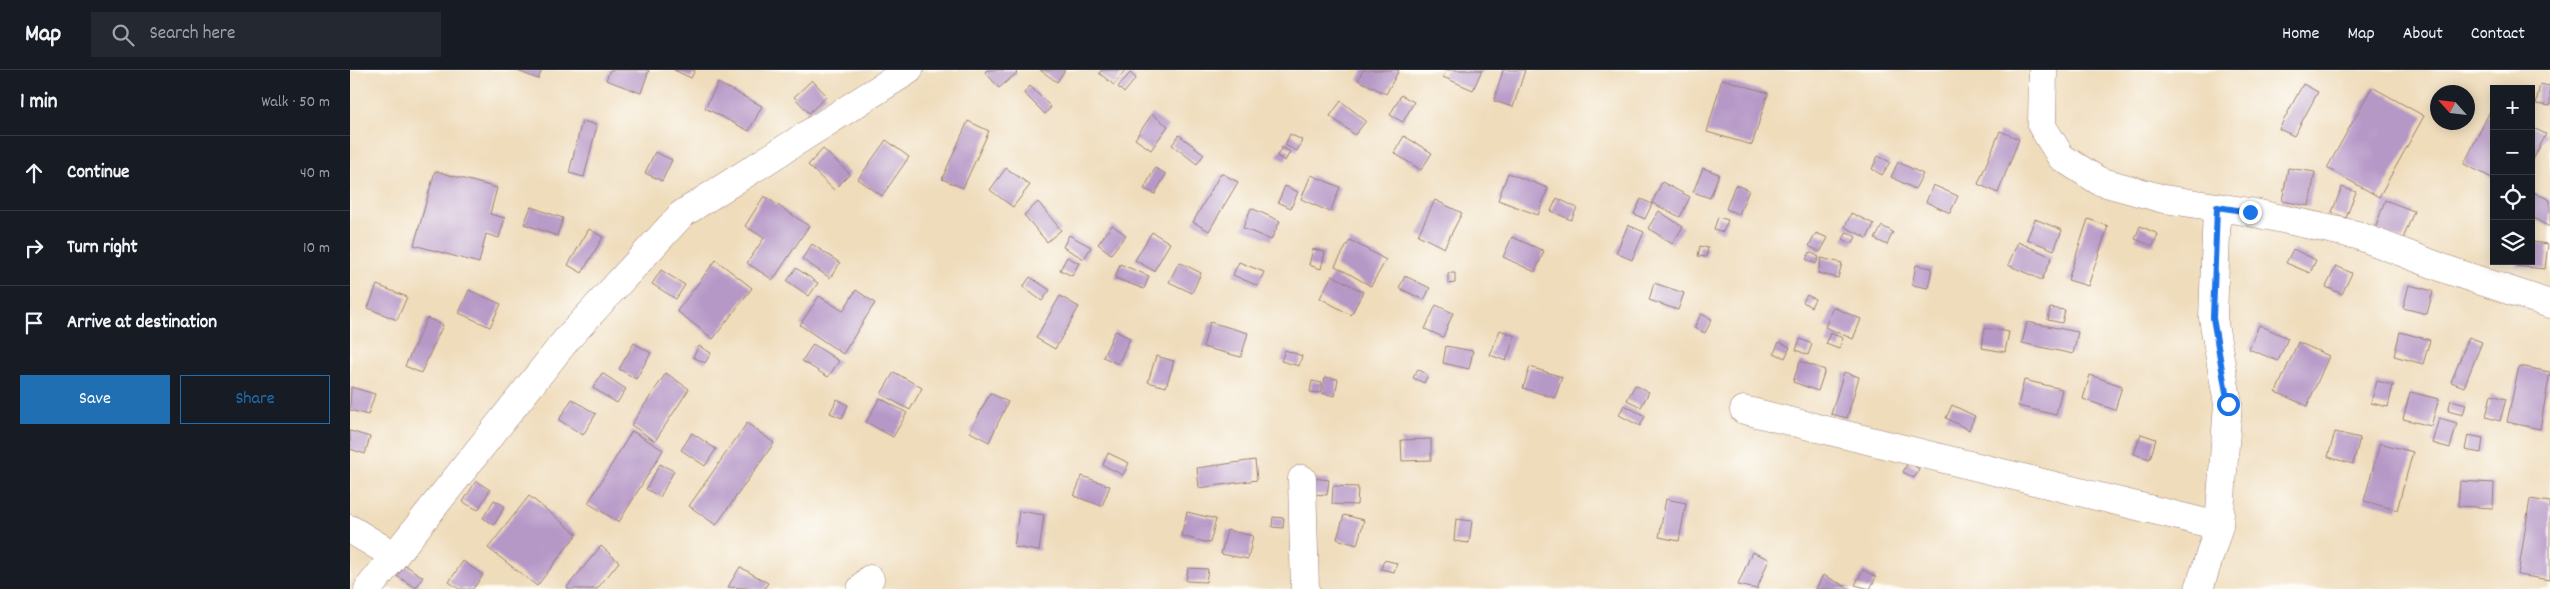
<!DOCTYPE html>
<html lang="en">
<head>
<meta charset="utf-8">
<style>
	:root { --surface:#171b24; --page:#242831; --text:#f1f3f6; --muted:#9ea1a6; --line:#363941; --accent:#1f6fb2 }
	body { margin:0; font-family:Dekko,sans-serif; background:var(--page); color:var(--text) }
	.controls { position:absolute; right:15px; top:15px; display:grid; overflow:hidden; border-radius:0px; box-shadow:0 2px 12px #0003 }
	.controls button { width:45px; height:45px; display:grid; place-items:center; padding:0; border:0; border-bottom:1px solid var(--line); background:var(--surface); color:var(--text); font:25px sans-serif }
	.compass { position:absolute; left:2080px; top:15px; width:45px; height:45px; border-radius:50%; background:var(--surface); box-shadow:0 2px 12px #0003; rotate:297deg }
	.stop { position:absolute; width:15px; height:15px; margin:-11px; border:4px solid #1a73e8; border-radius:50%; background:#fff }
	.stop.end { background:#1a73e8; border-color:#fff; box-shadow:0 1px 5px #0008 }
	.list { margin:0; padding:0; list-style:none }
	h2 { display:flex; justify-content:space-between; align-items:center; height:65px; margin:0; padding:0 20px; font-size:21px }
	h2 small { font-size:16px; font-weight:400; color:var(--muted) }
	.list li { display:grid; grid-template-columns:32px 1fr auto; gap:15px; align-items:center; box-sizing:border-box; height:75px; padding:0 20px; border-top:1px solid var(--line) }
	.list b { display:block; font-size:19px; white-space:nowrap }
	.list em { font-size:16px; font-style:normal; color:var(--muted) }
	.actions { display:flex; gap:10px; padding:15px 20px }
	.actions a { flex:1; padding:11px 0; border:1px solid var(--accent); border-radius:0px; text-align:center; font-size:18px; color:var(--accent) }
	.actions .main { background:var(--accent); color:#fff }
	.icon { flex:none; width:28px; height:28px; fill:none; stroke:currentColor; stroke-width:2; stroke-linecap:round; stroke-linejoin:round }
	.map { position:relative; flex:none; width:2200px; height:519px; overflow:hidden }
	header { display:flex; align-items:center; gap:30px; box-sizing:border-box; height:70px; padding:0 25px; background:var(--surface); border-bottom:1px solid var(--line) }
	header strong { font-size:24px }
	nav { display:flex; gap:28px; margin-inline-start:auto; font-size:18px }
	.search { width:350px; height:45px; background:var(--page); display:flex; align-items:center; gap:12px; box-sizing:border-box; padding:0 18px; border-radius:0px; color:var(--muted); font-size:19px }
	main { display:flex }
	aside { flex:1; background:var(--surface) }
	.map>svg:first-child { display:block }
	.building { fill:#b698c7 }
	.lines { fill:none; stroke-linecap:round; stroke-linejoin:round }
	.minor-casing { stroke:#9c7e73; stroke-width:29 }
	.minor { stroke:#fff; stroke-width:28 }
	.route { stroke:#1a73e8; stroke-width:6 }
</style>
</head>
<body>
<header>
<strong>Map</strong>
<div class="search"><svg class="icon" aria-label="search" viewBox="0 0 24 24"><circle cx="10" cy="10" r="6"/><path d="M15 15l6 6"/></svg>Search here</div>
<nav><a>Home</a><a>Map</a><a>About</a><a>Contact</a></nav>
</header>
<main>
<aside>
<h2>1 min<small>Walk · 50 m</small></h2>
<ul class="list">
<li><svg class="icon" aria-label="ahead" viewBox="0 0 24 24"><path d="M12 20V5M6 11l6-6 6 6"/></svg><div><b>Continue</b></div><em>40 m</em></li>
<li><svg class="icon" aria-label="right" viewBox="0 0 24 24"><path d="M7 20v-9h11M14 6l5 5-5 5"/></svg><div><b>Turn right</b></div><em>10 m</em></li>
<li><svg class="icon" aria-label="arrive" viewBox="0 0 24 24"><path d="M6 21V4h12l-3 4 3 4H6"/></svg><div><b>Arrive at destination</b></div></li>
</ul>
<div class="actions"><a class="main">Save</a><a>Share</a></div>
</aside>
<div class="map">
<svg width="2200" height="519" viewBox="0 0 2200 519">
	<rect width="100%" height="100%" fill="#fdfcf7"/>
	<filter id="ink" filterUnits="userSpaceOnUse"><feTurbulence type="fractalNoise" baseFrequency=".02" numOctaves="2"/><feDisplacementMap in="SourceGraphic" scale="10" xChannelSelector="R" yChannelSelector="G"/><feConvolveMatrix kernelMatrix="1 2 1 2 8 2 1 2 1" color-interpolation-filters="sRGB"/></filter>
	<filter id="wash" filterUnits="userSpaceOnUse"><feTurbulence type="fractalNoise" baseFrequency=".0096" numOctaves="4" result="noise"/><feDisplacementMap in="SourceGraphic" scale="20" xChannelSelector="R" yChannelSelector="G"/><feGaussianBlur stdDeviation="1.12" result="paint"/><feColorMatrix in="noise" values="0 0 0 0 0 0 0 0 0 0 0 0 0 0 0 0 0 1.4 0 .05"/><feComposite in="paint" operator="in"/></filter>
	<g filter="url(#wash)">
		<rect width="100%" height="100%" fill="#efdcbb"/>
		<g id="blocks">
			<!-- building -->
			<path class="building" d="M165,0H192L188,9Z
				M260,0H299L291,23L256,10Z
				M324,0H345L341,8Z
				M637,0H664L667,3L649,18L635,2Z
				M690,0H715L707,12Z
				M752,0H775L764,15L749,3Z
				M1013,0H1049L1036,24L1008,10Z
				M1096,0H1132L1123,20L1093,7Z
				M1153,0H1175L1163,37L1144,31Z
				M780,3L786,8L774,23L768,17Z
				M1372,9L1418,23L1402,75L1357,62Z
				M462,10L477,26L459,43L444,27Z
				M368,13L412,36L399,61L355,38Z
				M1953,14L1968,22L1944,66L1929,59Z
				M2190,14L2200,16V36L2186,34Z
				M680,16L701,37L695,44L674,23Z
				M2022,17L2074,46L2029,127L1977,98Z
				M1051,25L1064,32L1053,52L1040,45Z
				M991,31L1016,51L1005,65L980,46Z
				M2142,37L2144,38V109L2114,94Z
				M802,44L818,56L801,80L785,69Z
				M232,51L247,55L234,107L219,103Z
				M618,51L639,61L613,118L592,109Z
				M2181,57L2196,64L2181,94Z
				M1650,61L1669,69L1648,123L1628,114Z
				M940,64L952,70L947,81L935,75Z
				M829,65L854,84L847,94L822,75Z
				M1054,66L1082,83L1071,100L1044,83Z
				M536,70L559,87L532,126L508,109Z
				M932,77L940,82L935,91L927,86Z
				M473,79L500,104L484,120L458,95Z
				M305,82L322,90L312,111L295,103Z
				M1528,86L1540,92L1532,105L1522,99Z
				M1548,92L1573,104L1565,119L1541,107Z
				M656,98L680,115L663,137L640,120Z
				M805,98L816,104L805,124L794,119Z
				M1353,98L1369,104L1360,128L1343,122Z
				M1938,98L1965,102L1959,136L1932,131Z
				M85,101L147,118L140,144L155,148L149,168L136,164L129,193L64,175Z
				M871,103L888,112L859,161L843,152Z
				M1158,103L1198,118L1188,145L1148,130Z
				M961,105L990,117L980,142L951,129Z
				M1312,112L1340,127L1330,147L1302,133Z
				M1385,115L1399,120L1389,144L1376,139Z
				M1583,115L1608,126L1600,143L1576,132Z
				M935,116L948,122L941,138L928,132Z
				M1992,117L2006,122L1996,148L1982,142Z
				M2181,121L2200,130V157L2181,147Z
				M414,126L459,156L423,210L397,193L414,168L395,156Z
				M1207,128L1227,138L1221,150L1201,141Z
				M1291,129L1302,134L1295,149L1284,144Z
				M1085,130L1112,143L1094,178L1068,165Z
				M2035,130L2064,141L2053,169L2025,159Z
				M688,132L711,160L697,172L674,145Z
				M181,137L213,148L207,166L174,154Z
				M901,138L930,151L921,170L893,158Z
				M1309,141L1333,157L1322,174L1298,158Z
				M1501,143L1524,154L1517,168L1495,157Z
				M1368,147L1378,150L1373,162L1364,159Z
				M1685,149L1712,160L1704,180L1677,169Z
				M1738,149L1758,156L1738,216L1718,210Z
				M762,155L776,165L761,184L748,174Z
				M1278,155L1294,162L1282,190L1266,183Z
				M1532,156L1543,162L1537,175L1525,169Z
				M1790,156L1808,164L1803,176L1785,169Z
				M239,159L253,167L232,203L218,195Z
				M802,162L820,173L804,201L785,190Z
				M1497,162L1506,167L1502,174L1493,169Z
				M1466,163L1478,168L1470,182L1459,176Z
				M719,165L741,177L734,189L713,177Z
				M1162,167L1194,181L1185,202L1153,187Z
				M1000,170L1036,190L1021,216L985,196Z
				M1668,172L1702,187L1692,210L1658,195Z
				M2181,172L2198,174L2195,199L2166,196L2167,191H2181Z
				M462,174L490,193L480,208L452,189Z
				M1350,176L1358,178L1356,187L1348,186Z
				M963,179L975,182L971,199L959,195Z
				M1943,179L1966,190L1960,203L1936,193Z
				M1460,182L1469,187L1466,194L1456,189Z
				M717,187L729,193L722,206L710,200Z
				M1471,188L1492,193L1488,208L1468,203Z
				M366,190L402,218L363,269L327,241Z
				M829,192L851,203L842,223L819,212Z
				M889,192L914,202L908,216L883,205Z
				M770,194L799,206L794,219L765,208Z
				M1566,195L1582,198L1578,218L1562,215Z
				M1986,196L2002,203L1992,224L1976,217Z
				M446,198L468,213L459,226L437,211Z
				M311,200L335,215L326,229L302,214Z
				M1098,203H1105V213L1098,214Z
				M982,205L1013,222L1001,245L970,228Z
				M1055,206L1080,218L1074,230L1049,218Z
				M680,207L700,220L692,231L673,217Z
				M1304,213L1334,223L1328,240L1299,230Z
				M27,215L57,227L47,250L18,238Z
				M2059,215L2083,221L2077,244L2053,238Z
				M119,220L151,234L140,257L109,243Z
				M506,220L525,233L493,284L450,255L469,226L493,241Z
				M1457,225L1465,229L1461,237L1453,232Z
				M710,226L729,237L705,279L686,268Z
				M1086,235L1103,243L1093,267L1075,259Z
				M1483,237L1511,249L1503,269L1475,257Z
				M1700,238L1715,240L1712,253L1698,250Z
				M1351,244L1362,249L1355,263L1344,258Z
				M77,248L93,255L71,303L55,296Z
				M860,252L898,263L891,287L853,277Z
				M1677,252L1728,262L1723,284L1672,273Z
				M1909,255L1938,268L1928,291L1899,279Z
				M1635,258L1659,262L1655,282L1632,278Z
				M1150,260L1165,266L1156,291L1140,285Z
				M765,261L780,268L768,294L753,287Z
				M2050,262L2080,270L2073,294L2044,286Z
				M1480,263L1493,268L1489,279L1476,274Z
				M2119,267L2132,272L2114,317L2101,312Z
				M1450,269L1462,274L1458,285L1446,280Z
				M1429,272L1440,277L1435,288L1424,283Z
				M1948,272L1979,286L1957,336L1926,322Z
				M284,273L301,283L286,309L269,299Z
				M463,274L489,291L478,307L452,291Z
				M349,276L361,283L355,293L343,287Z
				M1096,276L1123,281L1119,299L1093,293Z
				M935,280L952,286L949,296L931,291Z
				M806,286L824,291L816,317L798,312Z
				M1450,291L1475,300L1468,321L1443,312Z
				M2169,296L2200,302L2190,359L2157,352Z
				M1180,297L1212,307L1205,328L1173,318Z
				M1068,299L1078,305L1074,313L1063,308Z
				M544,302L572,318L560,340L531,324Z
				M1494,302L1509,307L1497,348L1481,344Z
				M252,303L276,319L267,333L243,318Z
				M316,303L339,319L305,371L281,355Z
				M1740,305L1772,316L1765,340L1733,329Z
				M975,307L988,309L985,326L972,323Z
				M1674,310L1712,319L1706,345L1668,336Z
				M962,311L972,313L970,323L960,322Z
				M2027,311L2043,315L2038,337L2021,333Z
				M1285,315L1299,322L1291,337L1277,330Z
				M1,317L25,324L18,345L0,340Z
				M2060,322L2089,329L2081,356L2053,349Z
				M640,323L658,332L639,372L620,362Z
				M2141,325L2156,329L2150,351L2136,347Z
				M530,328L557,343L543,367L516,352Z
				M222,329L246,344L233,365L209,350Z
				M487,329L498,335L492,348L480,343Z
				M2101,330L2116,334L2113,345L2098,341Z
				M1274,335L1295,346L1290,356L1269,345Z
				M1602,335L1625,346L1619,360L1596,348Z
				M2089,348L2107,353L2100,378L2082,373Z
				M397,353L424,373L366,455L339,436Z
				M0,361L20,367L15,384L0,379Z
				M282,361L313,380L269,452L238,433Z
				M1985,362L2010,368L2003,394L1978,387Z
				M342,363L366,379L355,396L331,380Z
				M1791,364L1806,369L1800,389L1784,384Z
				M2118,365L2133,368L2131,383L2115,380Z
				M1081,369V390L1052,391L1051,370Z
				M2030,373L2063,382L2047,440L2014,431Z
				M758,383L779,393L773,405L753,395Z
				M905,390L907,410L849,418L847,398Z
				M1558,392L1569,399L1564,408L1553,402Z
				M310,394L324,401L310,427L296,419Z
				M732,406L760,416L752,436L724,426Z
				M963,408L979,410L977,425L961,424Z
				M126,411L140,420L128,440L113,432Z
				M2110,411L2144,413L2143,438L2108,436Z
				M983,416L1008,417L1007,435L982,434Z
				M179,426L227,464L187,516L138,478Z
				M1316,429L1336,433L1329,471L1309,467Z
				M2180,429L2200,432V510L2168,505Z
				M144,430L155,436L144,455L133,448Z
				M669,441L694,445L689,481L664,477Z
				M837,442L866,449L860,473L831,466Z
				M994,445L1014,450L1007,475L987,469Z
				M923,447L934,448L933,458L922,457Z
				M1106,449L1122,451L1119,473L1104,471Z
				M877,460L903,466L898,489L871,484Z
				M251,476L269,492L247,519H218L217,517Z
				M1402,482L1419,489L1407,519L1388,515Z
				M1034,490L1047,493L1044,502L1031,499Z
				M113,491L133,505L123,519H109L99,512Z
				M55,495L73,507L66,518L47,506Z
				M390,497L418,513L414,519L378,517Z
				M838,498L858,499L856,512L836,511Z
				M1513,500L1526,507L1520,519L1505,515Z
				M1473,505L1501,519H1466Z"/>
		</g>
	</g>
	<g filter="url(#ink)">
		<use href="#blocks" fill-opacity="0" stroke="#9c7e73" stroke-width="1"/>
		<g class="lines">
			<!-- minor casing -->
			<g class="minor-casing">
				<path id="minor" d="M1693,0L1692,56L1711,87L1749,111L1814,129L1900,142L2007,165L2098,200L2200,234
					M1394,340L1869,456
					M952,409L955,519
					M0,459L43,485
					M18,519L217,269L332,144L559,0
					M511,519L520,509
					M1849,519L1869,456L1878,334L1863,248L1867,137"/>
			</g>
			<!-- minor -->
			<use href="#minor" class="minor"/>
		</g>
	</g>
	<g class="lines" filter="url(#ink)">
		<!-- route -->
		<path class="route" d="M1878,334L1863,248L1867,137L1900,142"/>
	</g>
</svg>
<div class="controls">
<button>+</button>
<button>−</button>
<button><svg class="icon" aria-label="locate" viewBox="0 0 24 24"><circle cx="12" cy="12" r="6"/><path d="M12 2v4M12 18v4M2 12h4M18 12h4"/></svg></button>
<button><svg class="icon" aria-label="layers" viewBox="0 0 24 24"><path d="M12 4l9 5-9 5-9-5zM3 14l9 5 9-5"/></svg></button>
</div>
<svg class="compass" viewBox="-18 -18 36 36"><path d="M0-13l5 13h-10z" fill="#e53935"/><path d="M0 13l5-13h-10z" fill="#9ea1a6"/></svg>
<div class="stop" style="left:1878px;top:334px"></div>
<div class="stop end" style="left:1900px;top:142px"></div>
</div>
</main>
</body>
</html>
